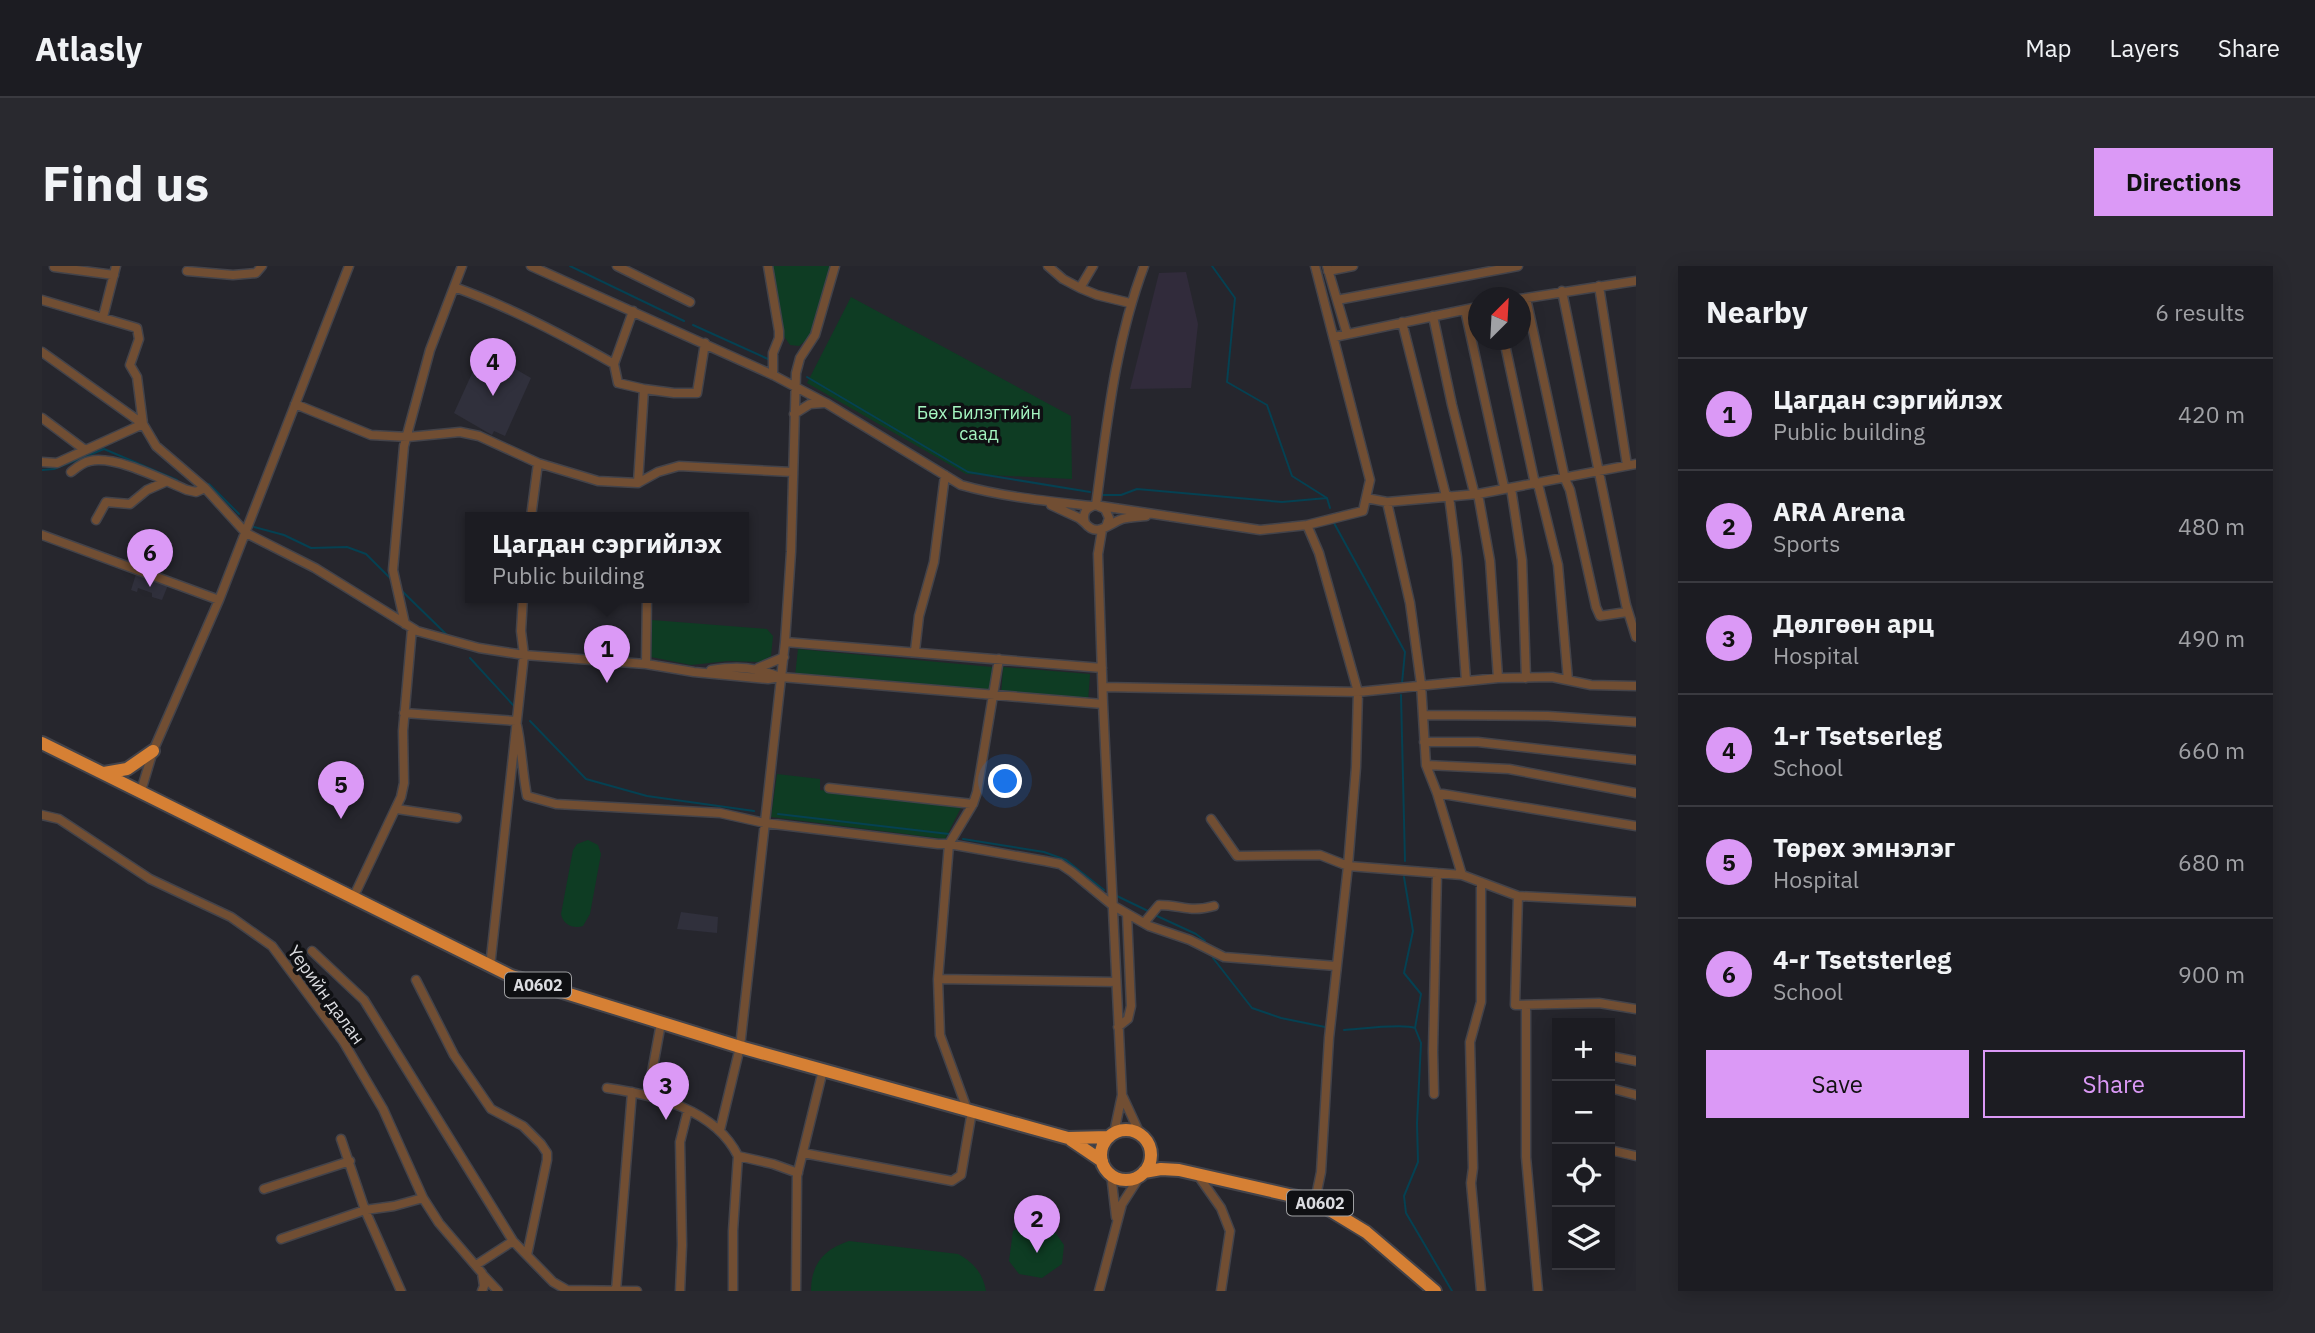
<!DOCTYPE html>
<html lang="en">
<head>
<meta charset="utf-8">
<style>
	:root { --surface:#1c1c22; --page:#29292f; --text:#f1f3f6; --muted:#a0a1a5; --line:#3a3a40; --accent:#db99f6 }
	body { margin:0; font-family:"IBM Plex Sans",sans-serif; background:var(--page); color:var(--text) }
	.controls { position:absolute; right:21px; bottom:21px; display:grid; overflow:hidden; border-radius:0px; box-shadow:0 4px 18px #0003 }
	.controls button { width:63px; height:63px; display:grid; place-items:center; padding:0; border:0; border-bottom:2px solid var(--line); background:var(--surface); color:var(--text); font:35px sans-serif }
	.compass { position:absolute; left:1426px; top:21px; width:63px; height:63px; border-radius:50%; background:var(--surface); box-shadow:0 4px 18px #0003; rotate:24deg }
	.you { position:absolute; left:964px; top:516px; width:24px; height:24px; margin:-18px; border:5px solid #fff; border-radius:50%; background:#1a73e8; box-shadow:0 0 0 10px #1a73e833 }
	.badge { display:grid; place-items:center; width:46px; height:46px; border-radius:50%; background:var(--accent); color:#111; font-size:23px; font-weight:700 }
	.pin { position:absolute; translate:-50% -58px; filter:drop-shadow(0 2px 4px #0008) }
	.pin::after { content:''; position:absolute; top:37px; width:24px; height:21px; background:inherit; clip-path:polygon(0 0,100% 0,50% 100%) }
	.popup { position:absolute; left:423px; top:246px; width:284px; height:91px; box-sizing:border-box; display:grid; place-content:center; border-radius:0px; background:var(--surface); filter:drop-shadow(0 2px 5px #0005); font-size:23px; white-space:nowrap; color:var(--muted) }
	.popup b { font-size:26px; color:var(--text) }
	.popup::after { content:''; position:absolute; left:50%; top:100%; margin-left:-14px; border:14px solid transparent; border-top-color:var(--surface) }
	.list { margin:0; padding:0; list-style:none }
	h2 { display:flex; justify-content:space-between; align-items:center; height:91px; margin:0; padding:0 28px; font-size:30px }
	h2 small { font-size:23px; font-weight:400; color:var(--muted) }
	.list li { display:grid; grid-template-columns:46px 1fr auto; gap:21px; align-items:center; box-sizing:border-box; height:112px; padding:0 28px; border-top:2px solid var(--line) }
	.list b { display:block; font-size:26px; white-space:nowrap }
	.list p { margin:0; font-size:23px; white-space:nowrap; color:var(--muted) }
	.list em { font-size:23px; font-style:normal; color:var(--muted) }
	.actions { display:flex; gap:14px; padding:21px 28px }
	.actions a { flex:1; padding:16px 0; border:2px solid var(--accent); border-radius:0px; text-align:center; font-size:24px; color:var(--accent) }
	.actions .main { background:var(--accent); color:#111 }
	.icon { flex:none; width:38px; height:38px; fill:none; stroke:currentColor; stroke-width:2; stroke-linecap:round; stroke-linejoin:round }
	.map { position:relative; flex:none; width:1594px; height:1025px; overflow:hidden; border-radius:0px }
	header { display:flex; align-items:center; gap:42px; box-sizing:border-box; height:98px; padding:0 35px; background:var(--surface); border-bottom:2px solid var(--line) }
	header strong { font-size:33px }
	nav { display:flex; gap:38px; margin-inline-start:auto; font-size:24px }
	.intro { display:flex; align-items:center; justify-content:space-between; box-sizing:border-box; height:168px; padding:0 42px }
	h1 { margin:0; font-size:49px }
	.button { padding:18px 32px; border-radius:0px; background:var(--accent); color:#111; font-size:24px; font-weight:700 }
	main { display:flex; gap:42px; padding:0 42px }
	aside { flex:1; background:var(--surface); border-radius:0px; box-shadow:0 4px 18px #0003 }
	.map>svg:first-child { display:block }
	.industrial { fill:#312b3b }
	.built { fill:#30303c }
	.green { fill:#0e3c23 }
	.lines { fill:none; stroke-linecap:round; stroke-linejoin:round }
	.stream { stroke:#054152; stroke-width:2 }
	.minor-casing { stroke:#43434a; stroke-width:11 }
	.highway-casing { stroke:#43434a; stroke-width:16 }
	.minor { stroke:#714e33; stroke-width:8 }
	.highway { stroke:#d68034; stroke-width:12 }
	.labels { text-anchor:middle; stroke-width:7; stroke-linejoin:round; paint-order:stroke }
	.shield { fill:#0f1013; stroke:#9e9fa2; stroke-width:2 }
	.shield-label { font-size:16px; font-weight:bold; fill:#dbdce0 }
	.park-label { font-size:18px; fill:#a5f6c1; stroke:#0f1013 }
	.street-label { font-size:18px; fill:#dbdce0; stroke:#0f1013 }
</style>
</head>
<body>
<header>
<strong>Atlasly</strong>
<nav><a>Map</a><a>Layers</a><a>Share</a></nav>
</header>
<div class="intro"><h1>Find us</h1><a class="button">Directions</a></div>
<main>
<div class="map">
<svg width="1594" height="1025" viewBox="0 0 1594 1025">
	<rect width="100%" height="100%" fill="#26262d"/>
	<!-- industrial -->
	<path class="industrial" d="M1144,6L1156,58L1149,122L1088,123L1117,7Z"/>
	<!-- built -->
	<path class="built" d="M449,89L489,112L463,170L452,165L450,169L412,147L437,92L446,95Z
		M94,308L126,319L120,334L110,331V327L96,322L95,326L89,324Z
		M639,646L676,651L675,667L635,663Z"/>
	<!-- green -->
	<path class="green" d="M729,0H789L772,64L773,67L757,80L748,79L737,63Z
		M809,31L1029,150L1030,213L924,208L765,117Z
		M610,354L725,363L731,370L729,390L718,396L686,395L649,399L609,391Z
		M756,383L950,401L948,428L753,410Z
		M961,401L1048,408L1046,436L959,430Z
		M735,508L778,513V524L921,538L903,573L729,551Z
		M546,574L556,579L559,588L548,648L541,660C532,663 521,659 519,648L531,584L535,578Z
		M985,956L1008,959L1022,979L1020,998L1000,1012L977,1008L967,995L971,965Z
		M807,975L916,988C931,996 941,1007 944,1025H769C769,998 782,983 807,975Z"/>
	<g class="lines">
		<!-- stream -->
		<path class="stream" d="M528,0L642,55
			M1170,0L1193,32L1185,116L1225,139L1250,210L1285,232
			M651,59L726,93
			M765,111L926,206L1048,226
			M0,204L12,203L62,183L135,214
			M167,218L197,248
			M1061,229H1079L1095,223L1240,236L1285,232L1288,242
			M1292,257L1363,386L1360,417
			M212,261L242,269L269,282L305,281L324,288L348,312
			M359,324L406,370
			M428,392L472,440
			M1359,429L1363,595
			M488,455L544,513L605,530L712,545
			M736,548L907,568
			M921,573L1002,586L1024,594L1062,624
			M1362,611L1371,665L1362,707L1379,728L1373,762L1379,777L1375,857L1376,896L1362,930L1364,947L1410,1025
			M1075,630L1106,645
			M1115,650L1154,668L1163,675
			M1171,692L1210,742L1239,752L1283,761
			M1302,764C1318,763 1361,757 1373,762"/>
		<!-- minor casing -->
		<g class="minor-casing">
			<path id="minor" d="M489,0L731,109L784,137L919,219C961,231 1005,235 1049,240
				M575,0L648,36
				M726,0L737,65V72L731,87V109
				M1006,0L1021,13L1038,22L1051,0
				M1285,0L1305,68
				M12,1L72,9
				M145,5L191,9L214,7L220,0
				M1286,5L1311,0
				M1557,20L1585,199
				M412,21C466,40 521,69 572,98
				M1038,22L1055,29L1088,37
				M1520,25L1584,339L1594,371
				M1484,32L1523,213L1528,224L1554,341L1558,350L1585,346
				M1478,33L1594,15
				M0,34L95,62L97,73L88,99L95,111L101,158L114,180L163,222L204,267L273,302L375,365L437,382L482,389L604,398L652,406L726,413L739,411L1061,438
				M1295,34L1476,0
				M1423,44L1462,221
				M591,45L572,98L576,117L602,123
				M1391,50L1410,139L1432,226
				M61,51L74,0
				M1360,56L1404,230
				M1292,71L1436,41
				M1462,74L1493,218
				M0,86L101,158
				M253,138L329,169L366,171L418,166L437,170L496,197L556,215L596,217L616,206L637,200L750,206
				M752,148L768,138L781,137
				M0,152L43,184
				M0,196L15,197L101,158
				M29,206C34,202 41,196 48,195C73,189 121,214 145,224L154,226L163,222
				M596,217L602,123L632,127H655L663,77
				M1496,218L1516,299L1526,414
				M1469,222L1480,294L1484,412
				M1436,228L1448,295L1456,412
				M1407,230L1415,292L1424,415
				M1324,232L1345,236L1436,228L1594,198
				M1345,236L1368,337L1379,418L1384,499L1395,527L1420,609
				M1009,239L1037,252L1043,257
				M1054,239C1065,158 1073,77 1102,0
				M1059,240L1218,264L1265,259L1321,245L1328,214L1273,0
				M489,251L496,197
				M54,254L64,236L88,238L105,224L123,216
				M1265,259L1277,287L1316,426L1314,501L1306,600L1287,772L1279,906L1273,935
				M1064,261L1067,252L1063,243L1054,239C1044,241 1040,247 1043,257C1055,272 1066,258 1080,253C1087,251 1096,251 1104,250
				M1060,264L1056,288L1061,438L1080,829L1072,867
				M0,269L177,334
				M363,358L351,304L362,180L388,84L420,0
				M743,376L1060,402
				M873,385L877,350L892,296L903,209
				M604,398L605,331
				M716,402L742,391
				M669,404C696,400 713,401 738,411
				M1061,421L1316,426L1456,412L1510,411L1549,419L1594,420
				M362,447L474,455C480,480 480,505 485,530L514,538L678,547L723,557L896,578H907L1003,595L1018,598L1030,606L1070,639L1107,660L1148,674L1182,691L1294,700
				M1381,449L1506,450L1594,456
				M1382,476H1436L1594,494
				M1384,499L1467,503L1594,527
				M787,522L931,538
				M99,525L111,485L177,334L307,0
				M1395,527L1594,560
				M355,543L415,552
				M0,549L17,553L108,613L189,651L230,680L301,775L341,843L381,932L397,957L440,1007L442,1020L440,1025
				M1169,553L1195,590L1278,589L1306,600L1420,609L1476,630L1594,636
				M1476,630L1473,739L1557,737L1594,743
				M311,632L359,531L362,517L361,465L370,362
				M1102,657L1117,639C1140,639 1147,647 1172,640
				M270,685L322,734L471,975L511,1016L525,1024L595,1025
				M448,701L482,389L479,365L481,331
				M896,713L1074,716
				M374,714L412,789L449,843L481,860L499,878L505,887V894L485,989
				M1484,739V891L1496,1025
				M1076,761L1086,753L1089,740L1085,648
				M1568,790L1594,795
				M565,822C613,829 673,843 696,890L731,898L756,907
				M1568,822L1594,829
				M606,828L619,757
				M1392,828L1391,785L1395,607
				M1081,831L1098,868
				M925,843L898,769L896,713L907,578L931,538L935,526L957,393
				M678,864L698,781L743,376L749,286L754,107L758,92L773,69L793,0
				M299,873L323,944L359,1025
				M1568,884L1594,890
				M761,887L910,915L919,909L930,845
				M1069,908L1074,951
				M1155,908L1179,942L1188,965L1179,1025
				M222,923L308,895
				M239,973L323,944L352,940L381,932
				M434,999L471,975
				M441,1009L456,1025
				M574,1025L590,826
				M638,1025L640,979L638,876L646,844
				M691,1025V965L696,890
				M754,1025L755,910L781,804
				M1057,1025L1080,938L1098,910
				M1439,1025L1429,917L1431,902L1428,776L1439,736V616"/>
		</g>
		<!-- highway casing -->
		<g class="highway-casing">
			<path id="highway" d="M0,477L469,710L698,781L1026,872L1067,871
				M62,507L85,503L111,485
				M1059 889a25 25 0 1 1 50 0a25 25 0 1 1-50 0Z
				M1029,874L1060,895
				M1102,906L1119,903L1137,904L1273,935L1324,966L1393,1025"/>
		</g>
		<!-- minor -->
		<use href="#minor" class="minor"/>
		<!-- highway -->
		<use href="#highway" class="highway"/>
	</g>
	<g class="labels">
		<!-- shield labels -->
		<g class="shield">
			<rect x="463" y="706.5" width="66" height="25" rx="5"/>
			<rect x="1245" y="924.5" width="66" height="25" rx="5"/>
		</g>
		<g class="shield-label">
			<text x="496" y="725">A0602</text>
			<text x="1278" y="943">A0602</text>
		</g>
		<!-- park labels -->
		<g class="park-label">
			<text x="937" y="153">Бөх Билэгтийн<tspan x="937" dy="21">саад</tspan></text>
		</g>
		<!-- street labels -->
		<g class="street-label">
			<text transform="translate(284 729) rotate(54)" y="6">Үерийн далан</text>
		</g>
	</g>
</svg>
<div class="controls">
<button>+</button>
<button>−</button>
<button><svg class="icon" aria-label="locate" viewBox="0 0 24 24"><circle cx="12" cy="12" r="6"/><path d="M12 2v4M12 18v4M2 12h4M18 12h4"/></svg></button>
<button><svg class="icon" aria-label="layers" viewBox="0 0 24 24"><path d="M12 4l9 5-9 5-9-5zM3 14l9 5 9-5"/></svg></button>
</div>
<svg class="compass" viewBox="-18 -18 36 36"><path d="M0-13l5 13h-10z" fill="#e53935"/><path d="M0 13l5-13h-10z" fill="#a0a1a5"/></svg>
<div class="you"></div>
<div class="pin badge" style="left:565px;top:417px">1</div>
<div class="popup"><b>Цагдан сэргийлэх</b>Public building</div>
<div class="pin badge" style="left:995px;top:987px">2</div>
<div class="pin badge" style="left:624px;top:854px">3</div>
<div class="pin badge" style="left:451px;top:130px">4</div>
<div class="pin badge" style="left:299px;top:553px">5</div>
<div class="pin badge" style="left:108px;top:321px">6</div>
</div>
<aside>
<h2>Nearby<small>6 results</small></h2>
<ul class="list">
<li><span class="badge">1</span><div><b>Цагдан сэргийлэх</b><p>Public building</p></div><em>420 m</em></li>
<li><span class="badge">2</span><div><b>ARA Arena</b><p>Sports</p></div><em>480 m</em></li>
<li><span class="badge">3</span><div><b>Дөлгөөн арц</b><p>Hospital</p></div><em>490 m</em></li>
<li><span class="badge">4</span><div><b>1-r Tsetserleg</b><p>School</p></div><em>660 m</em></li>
<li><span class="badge">5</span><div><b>Төрөх эмнэлэг</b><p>Hospital</p></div><em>680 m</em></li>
<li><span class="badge">6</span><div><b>4-r Tsetsterleg</b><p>School</p></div><em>900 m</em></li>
</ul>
<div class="actions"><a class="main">Save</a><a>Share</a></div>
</aside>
</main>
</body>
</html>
